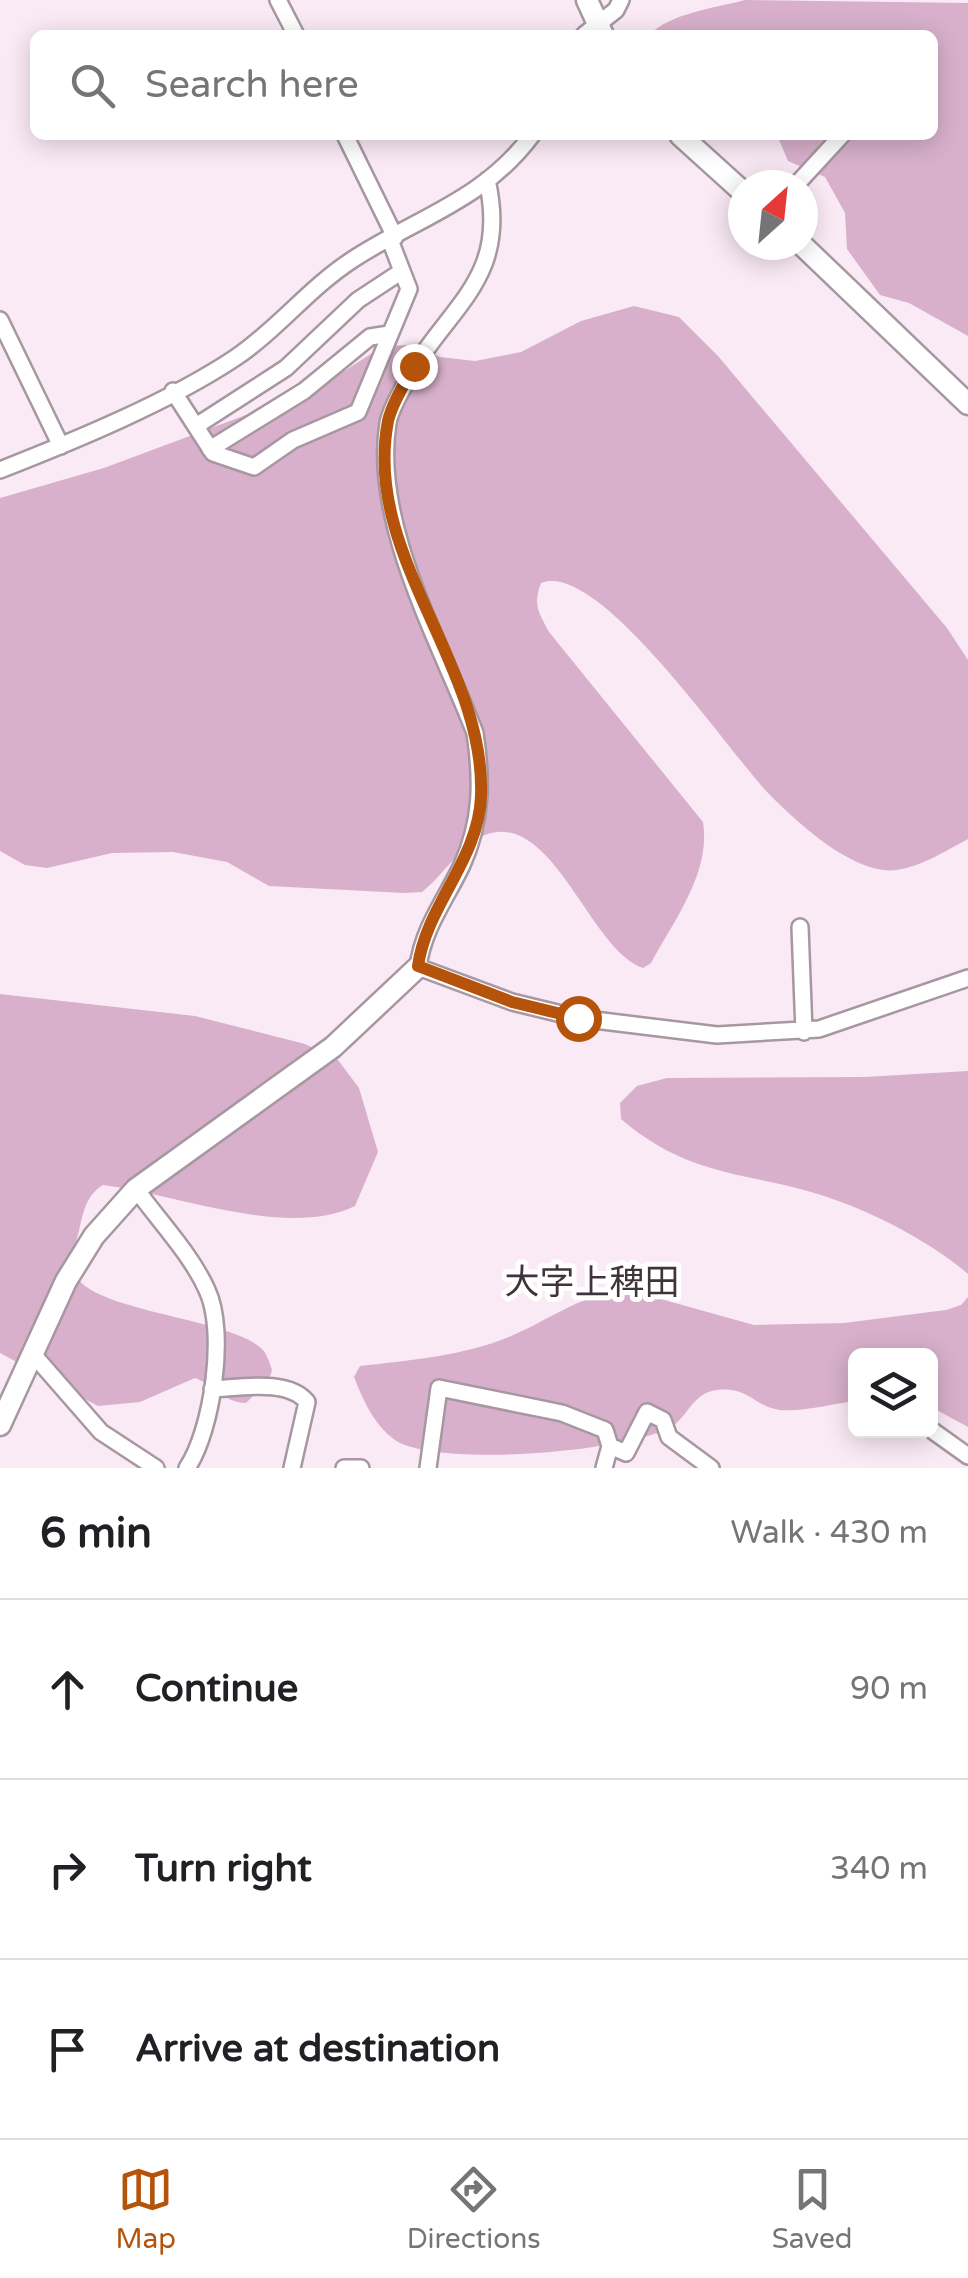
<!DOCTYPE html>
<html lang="en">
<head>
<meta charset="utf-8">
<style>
	:root { --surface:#fff; --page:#f6f6f6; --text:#202124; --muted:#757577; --line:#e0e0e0; --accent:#b45309 }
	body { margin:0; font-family:"Varela Round","Noto Sans JP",sans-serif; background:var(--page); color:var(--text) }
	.controls { position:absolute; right:30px; bottom:30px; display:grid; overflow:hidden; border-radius:15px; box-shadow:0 5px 25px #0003 }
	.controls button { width:90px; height:90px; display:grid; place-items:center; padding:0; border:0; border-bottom:2px solid var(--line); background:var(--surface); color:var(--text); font:50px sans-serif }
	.compass { position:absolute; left:728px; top:170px; width:90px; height:90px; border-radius:50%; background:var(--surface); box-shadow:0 5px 25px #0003; rotate:27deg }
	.stop { position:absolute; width:30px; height:30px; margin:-22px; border:8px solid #b45309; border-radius:50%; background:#fff }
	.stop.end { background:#b45309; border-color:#fff; box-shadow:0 2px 10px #0008 }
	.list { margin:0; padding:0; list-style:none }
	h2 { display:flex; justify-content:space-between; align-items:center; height:130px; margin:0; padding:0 40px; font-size:42px }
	h2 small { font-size:32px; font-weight:400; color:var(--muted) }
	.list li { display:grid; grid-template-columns:65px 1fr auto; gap:30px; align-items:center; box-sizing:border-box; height:180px; padding:0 40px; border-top:2px solid var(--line) }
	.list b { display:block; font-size:38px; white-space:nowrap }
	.list em { font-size:32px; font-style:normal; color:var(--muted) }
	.icon { flex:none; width:55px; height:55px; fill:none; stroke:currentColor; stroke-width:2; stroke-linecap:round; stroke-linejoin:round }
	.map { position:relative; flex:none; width:968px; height:1468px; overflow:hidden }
	.search { position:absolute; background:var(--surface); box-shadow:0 5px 25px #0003; left:30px; right:30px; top:30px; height:110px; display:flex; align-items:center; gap:25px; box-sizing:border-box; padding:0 35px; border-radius:15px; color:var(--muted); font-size:38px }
	.sheet { height:670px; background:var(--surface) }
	nav { display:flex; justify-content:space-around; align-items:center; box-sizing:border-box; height:140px; border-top:2px solid var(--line); background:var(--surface); font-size:28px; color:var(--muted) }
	nav a { display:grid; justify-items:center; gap:5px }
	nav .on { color:var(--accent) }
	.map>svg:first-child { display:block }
	.forest { fill:#d8b0cb }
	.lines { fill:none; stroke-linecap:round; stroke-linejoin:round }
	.street-casing { stroke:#a697a1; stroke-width:20 }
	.secondary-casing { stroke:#a697a1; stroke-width:25 }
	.street { stroke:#fff; stroke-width:15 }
	.secondary { stroke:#fff; stroke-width:20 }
	.route { stroke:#b45309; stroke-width:12 }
	.labels { text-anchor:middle; stroke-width:10; stroke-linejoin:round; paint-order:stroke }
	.quarter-label { font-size:35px; fill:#40343c; stroke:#fff }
</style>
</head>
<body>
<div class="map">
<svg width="968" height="1468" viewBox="0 0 968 1468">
	<rect width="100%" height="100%" fill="#faeaf5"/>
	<!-- forest -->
	<path class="forest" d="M745,0L968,3V336L909,303L880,295L847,249L845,213L825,177L788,161L777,135H933V35H649C671,13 715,8 745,0Z
		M634,306L679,317L718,356L947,628L968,660V839C945,851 910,874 883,870C842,864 797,822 769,794C730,754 599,559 541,583C533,604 538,612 549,632L703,822C711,873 674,920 651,963L643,968C590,951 553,809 485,835C460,845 443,876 422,892L404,893L269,886L227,862L173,852L112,853L47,868L25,865L0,851V498L104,468L318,388L383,346L412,345L440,357L475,361L521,352L581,321Z
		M0,994L195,1016L305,1044L338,1060L359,1088L378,1152L355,1206C288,1239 176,1194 103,1185C86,1195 83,1213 79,1231C76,1242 70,1258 73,1269C81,1312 228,1316 262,1349C267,1354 270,1364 272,1370L269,1380L246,1403C222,1402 216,1386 195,1378L140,1402L98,1406L0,1353Z
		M968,1071V1274C933,1244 884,1218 841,1202C759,1170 697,1184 621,1119L620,1103L637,1086L667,1078L865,1077Z
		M632,1291L754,1325L844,1323L946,1310L961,1305L968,1297V1427L931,1407L930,1356H856L855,1401C832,1404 803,1412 780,1410C756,1408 749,1386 717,1390C692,1393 689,1416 671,1427C626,1452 437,1468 395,1440C374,1425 363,1400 354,1377L360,1366C410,1360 464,1356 511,1336C556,1317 582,1292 632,1291Z"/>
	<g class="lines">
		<!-- street casing -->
		<g class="street-casing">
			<path id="street" d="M278,0L296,35
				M584,35L616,10L621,0
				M345,135L395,237
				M487,180C511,284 442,308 403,388C397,399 390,411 388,423C372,522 439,640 475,733C482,780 482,821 462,865C446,899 423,928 418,967L512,1002L578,1018L717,1035L819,1029L968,978
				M796,185L842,135
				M0,320L61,446
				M173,391L213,453L254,467L293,440L358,412L409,289L390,240
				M196,426L286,368L358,300L402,271
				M210,449L304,391L370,337L389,334
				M0,470C74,441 169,402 235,358C277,330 309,288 352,260C416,218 483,201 532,135
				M800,927L804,1032
				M136,1189C159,1221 191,1254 207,1290C227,1332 212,1431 187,1468
				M32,1353L101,1432L156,1468
				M212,1389C239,1388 288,1378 307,1402L292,1468
				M933,1431L968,1456
				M610,1446L626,1453L647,1412L663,1420L669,1437L711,1468
				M344,1468H361
				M428,1468L439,1388L562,1413L605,1430L610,1446L604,1468"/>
		</g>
		<!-- secondary casing -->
		<g class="secondary-casing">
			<path id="secondary" d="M587,0L603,35
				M680,135L743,192
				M802,245L968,404
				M0,1425L66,1281L94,1236L136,1189L333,1047L418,967"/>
		</g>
		<!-- street -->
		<use href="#street" class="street"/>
		<!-- secondary -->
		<use href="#secondary" class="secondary"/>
	</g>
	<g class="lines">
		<!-- route -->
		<path class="route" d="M414,366C405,383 392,403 388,421C362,556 486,664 481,796C479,859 426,906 418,966L512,1002L578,1018"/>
	</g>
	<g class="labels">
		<!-- quarter labels -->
		<g class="quarter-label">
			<text x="592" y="1294">大字上稗田</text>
		</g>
	</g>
</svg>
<div class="controls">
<button><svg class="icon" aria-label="layers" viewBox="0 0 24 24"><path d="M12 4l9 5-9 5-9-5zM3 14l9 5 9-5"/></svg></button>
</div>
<svg class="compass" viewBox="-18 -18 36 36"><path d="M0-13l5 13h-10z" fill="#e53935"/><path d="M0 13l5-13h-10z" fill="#757577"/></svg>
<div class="stop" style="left:578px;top:1018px"></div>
<div class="stop end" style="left:414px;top:366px"></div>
<div class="search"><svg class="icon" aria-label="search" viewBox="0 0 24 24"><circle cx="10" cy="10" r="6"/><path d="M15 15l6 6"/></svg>Search here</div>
</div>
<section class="sheet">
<h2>6 min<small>Walk · 430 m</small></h2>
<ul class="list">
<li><svg class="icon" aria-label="ahead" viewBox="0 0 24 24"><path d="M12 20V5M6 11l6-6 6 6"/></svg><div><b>Continue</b></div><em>90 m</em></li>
<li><svg class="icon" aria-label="right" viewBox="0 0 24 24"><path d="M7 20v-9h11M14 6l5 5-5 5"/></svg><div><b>Turn right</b></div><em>340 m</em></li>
<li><svg class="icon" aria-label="arrive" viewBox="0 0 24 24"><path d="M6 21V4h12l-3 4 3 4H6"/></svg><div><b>Arrive at destination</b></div></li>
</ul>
</section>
<nav>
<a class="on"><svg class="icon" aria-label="map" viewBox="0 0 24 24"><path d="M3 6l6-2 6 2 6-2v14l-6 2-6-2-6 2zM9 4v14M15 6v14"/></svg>Map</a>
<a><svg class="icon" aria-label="directions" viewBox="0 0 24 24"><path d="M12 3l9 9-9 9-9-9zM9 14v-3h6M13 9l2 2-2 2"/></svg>Directions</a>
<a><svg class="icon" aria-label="saved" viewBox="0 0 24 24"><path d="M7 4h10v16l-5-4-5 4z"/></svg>Saved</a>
</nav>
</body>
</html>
